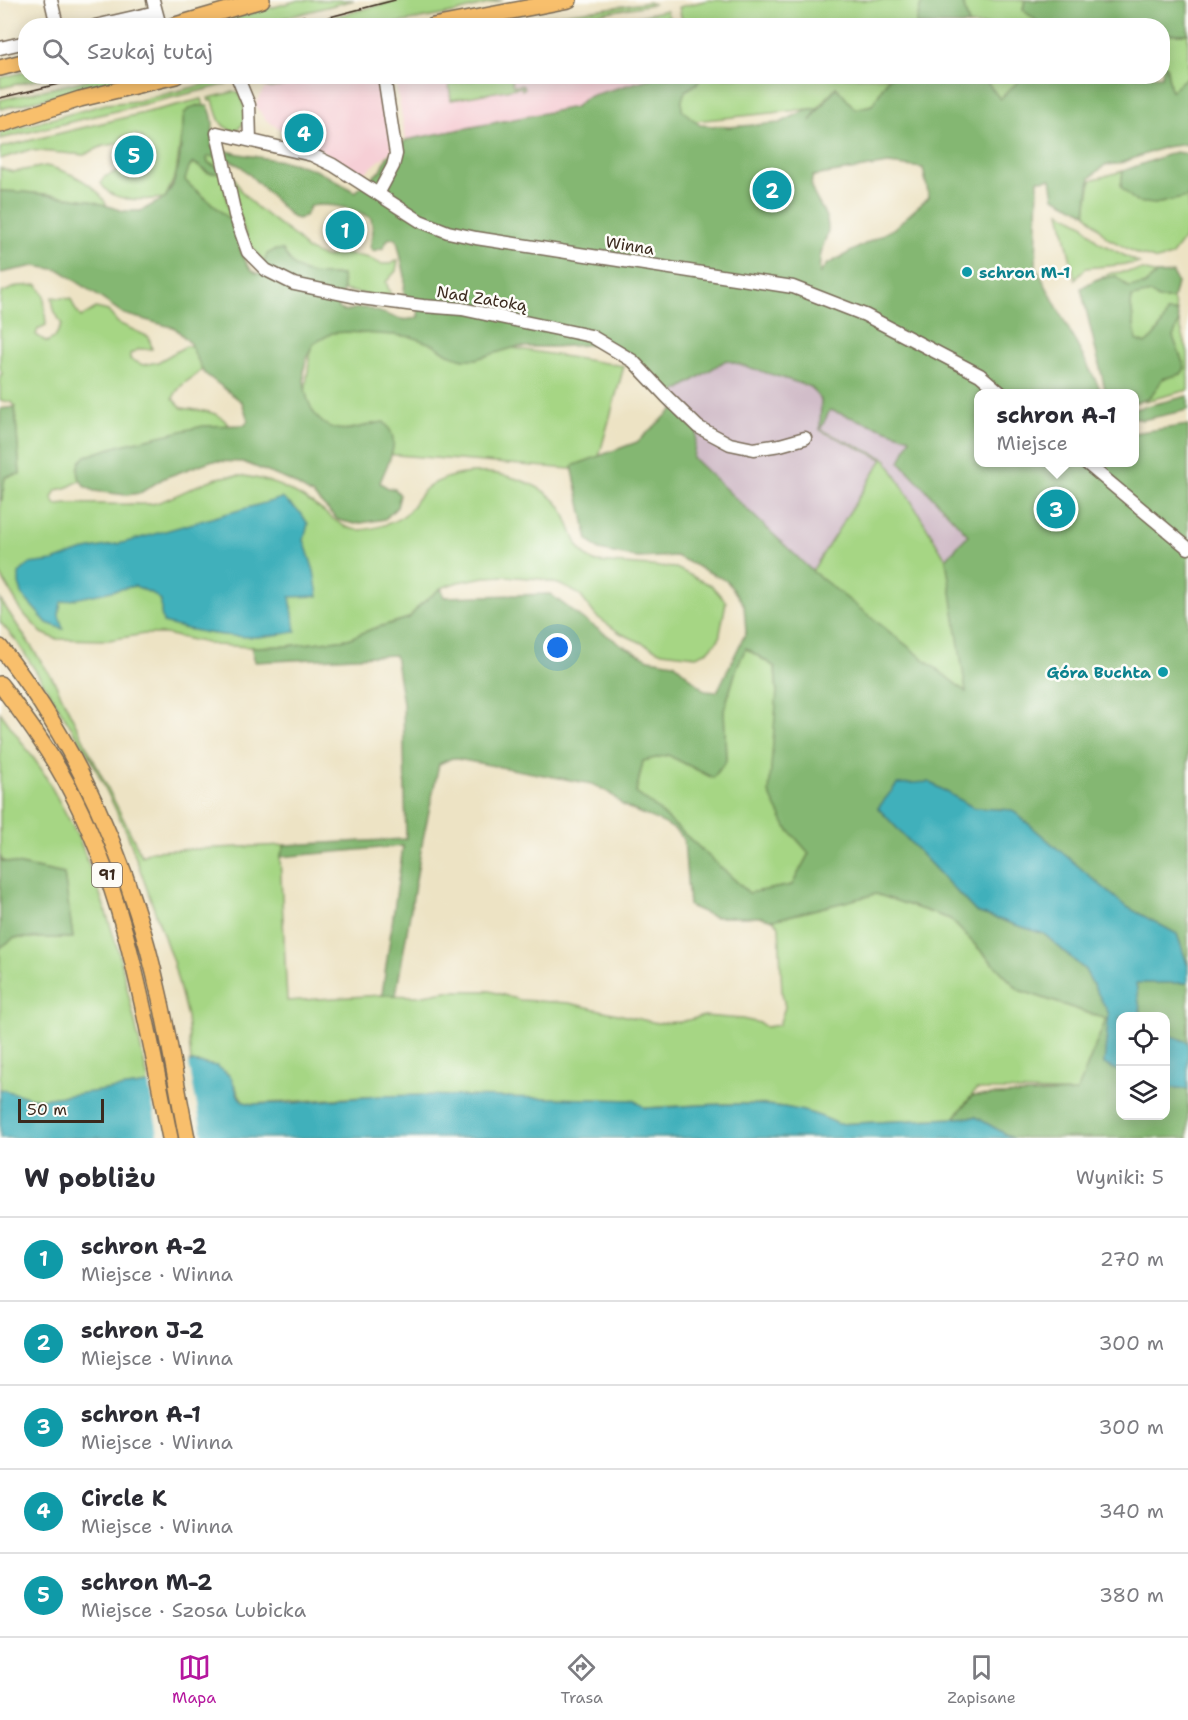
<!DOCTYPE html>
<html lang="pl">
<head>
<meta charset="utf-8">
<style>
	:root { --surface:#fff; --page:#f2f2f3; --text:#2b2b33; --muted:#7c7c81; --line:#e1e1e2; --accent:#b5179e }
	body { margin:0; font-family:"Shantell Sans",sans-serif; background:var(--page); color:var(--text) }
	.controls { position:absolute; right:18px; bottom:18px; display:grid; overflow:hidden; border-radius:12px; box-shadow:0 3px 15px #0003 }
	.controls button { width:54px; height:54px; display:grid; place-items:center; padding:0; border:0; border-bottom:2px solid var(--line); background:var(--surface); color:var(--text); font:30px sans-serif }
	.scale { position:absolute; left:18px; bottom:15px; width:86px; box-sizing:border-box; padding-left:6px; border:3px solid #3b2a1e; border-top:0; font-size:16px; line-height:21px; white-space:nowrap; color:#3b2a1e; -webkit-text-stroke:4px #fdfcf7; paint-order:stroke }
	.you { position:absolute; left:558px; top:648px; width:21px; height:21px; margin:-15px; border:4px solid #fff; border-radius:50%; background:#1a73e8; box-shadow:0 0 0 9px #1a73e833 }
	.badge { display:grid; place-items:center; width:39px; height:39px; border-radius:50%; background:var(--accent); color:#fff; font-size:20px; font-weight:700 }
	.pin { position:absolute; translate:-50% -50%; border:3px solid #fff; box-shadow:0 2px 6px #0006 }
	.popup { position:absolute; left:974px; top:389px; width:165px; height:78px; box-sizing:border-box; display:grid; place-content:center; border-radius:12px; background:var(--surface); filter:drop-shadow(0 2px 4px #0005); font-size:20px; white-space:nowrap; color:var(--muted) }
	.popup b { font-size:22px; color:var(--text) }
	.popup::after { content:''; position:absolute; left:50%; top:100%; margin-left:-12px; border:12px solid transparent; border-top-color:var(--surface) }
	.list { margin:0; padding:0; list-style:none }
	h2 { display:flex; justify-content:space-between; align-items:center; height:78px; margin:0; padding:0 24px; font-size:26px }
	h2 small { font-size:20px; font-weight:400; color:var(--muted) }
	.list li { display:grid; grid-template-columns:39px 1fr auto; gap:18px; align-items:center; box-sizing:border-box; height:84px; padding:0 24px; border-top:2px solid var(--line) }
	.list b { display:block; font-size:22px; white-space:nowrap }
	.list p { margin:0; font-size:20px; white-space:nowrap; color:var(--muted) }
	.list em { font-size:20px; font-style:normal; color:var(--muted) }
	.icon { flex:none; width:33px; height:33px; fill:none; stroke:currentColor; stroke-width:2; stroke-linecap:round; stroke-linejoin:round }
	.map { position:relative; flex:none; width:1188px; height:1138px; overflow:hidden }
	.search { position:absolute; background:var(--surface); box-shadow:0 3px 15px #0003; left:18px; right:18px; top:18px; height:66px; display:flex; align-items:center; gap:15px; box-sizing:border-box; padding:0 21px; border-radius:24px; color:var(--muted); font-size:22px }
	.sheet { height:498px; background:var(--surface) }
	nav { display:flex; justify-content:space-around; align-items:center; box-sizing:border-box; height:84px; border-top:2px solid var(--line); background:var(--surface); font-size:16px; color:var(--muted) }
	nav a { display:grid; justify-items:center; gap:3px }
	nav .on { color:var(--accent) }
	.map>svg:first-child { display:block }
	.built { fill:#f6cfd6 }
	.industrial { fill:#d1bdc9 }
	.green { fill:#a6d684; stroke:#708051; stroke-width:1.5 }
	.forest { fill:#84b772; stroke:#607048; stroke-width:1.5; fill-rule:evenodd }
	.water { fill:#40b0bb; stroke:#3e6d6c; stroke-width:1.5 }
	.pier { fill:#ede3c4 }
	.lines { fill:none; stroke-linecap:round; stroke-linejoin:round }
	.minor-casing { stroke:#796b58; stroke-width:15 }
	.major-casing { stroke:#796b58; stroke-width:18 }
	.minor { stroke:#fff; stroke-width:12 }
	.major { stroke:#f8bf6c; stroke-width:15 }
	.tram { stroke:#3b2a1e; stroke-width:1.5 }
	.culture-dot { fill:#0f9aa8; stroke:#fdfcf7; stroke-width:2 }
	.labels { text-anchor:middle; stroke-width:5; stroke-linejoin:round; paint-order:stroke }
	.shield { fill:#fdfcf7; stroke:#75695f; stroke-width:1.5 }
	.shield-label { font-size:15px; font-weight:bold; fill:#3b2a1e }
	.street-label { font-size:16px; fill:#3b2a1e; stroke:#fdfcf7 }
	.culture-label { font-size:16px; font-weight:bold; fill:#0d838f; stroke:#fdfcf7; text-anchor:start }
</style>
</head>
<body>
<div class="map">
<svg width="1188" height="1138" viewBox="0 0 1188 1138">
	<rect width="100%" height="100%" fill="#fdfcf7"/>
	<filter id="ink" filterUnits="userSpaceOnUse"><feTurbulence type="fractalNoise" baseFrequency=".0167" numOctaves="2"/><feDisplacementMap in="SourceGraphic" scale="12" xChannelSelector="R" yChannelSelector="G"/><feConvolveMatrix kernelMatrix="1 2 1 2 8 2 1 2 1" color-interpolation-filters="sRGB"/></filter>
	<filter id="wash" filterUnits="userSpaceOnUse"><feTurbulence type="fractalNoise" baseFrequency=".008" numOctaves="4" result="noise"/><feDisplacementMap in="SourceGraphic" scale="24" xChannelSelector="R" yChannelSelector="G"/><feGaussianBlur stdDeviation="1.35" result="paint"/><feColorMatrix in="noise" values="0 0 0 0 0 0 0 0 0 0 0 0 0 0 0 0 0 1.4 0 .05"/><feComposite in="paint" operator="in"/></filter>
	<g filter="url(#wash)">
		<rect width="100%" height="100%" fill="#ede3c4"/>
		<!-- built -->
		<path class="built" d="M331,77H379L392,150L361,176L309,143L297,140L266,120L255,105L264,89Z
			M395,77H655L593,95L584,98L575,107L406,140Z"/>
		<!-- industrial -->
		<path class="industrial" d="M726,360L811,387L821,400V428L830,409L910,438L900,463L968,536L946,559L886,459L884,458L812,571L693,458L667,397Z"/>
		<!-- green -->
		<path class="green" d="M299,0H354L257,25H209Z
			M399,0H503L453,13L387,25H303Z
			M708,0H927L921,4L916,26L683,25L679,7Z
			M962,0H1025L1023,10L1042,25H969Z
			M648,2L654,4L533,25H508C554,12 601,11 648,2Z
			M666,10L672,25H600Z
			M1162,34H1188V76L1171,92L1166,65H1163Z
			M25,72L26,76L49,77L0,88V78Z
			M313,76L335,77L270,88L262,85Z
			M100,77H136L0,109V100Z
			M490,77H511L513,86L522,85L525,88L522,90L521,87L451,100L449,84Z
			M663,77H889L872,105L855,109L836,87L818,108L676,123Z
			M983,77H1023L1000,99Z
			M215,82L228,84L0,139V133L106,104L137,101Z
			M233,92H238C245,106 251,122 235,131C218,128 217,114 213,100L209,101L208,98Z
			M202,99L204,106L197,105L184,114L176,174L165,198C144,200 112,204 101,183L104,177L125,168L127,179L140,178L147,174L143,138L136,135L122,137V143L103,146L84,155L29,150L0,159V148L3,147Z
			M210,156L219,158L231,221L199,192L192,188L184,180L189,166L193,163L208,173L214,165L208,163L207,158Z
			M46,166C68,171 98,184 107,206C73,195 36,192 0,191V168L13,172Z
			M1123,171L1121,187L1155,204L1188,197V225L1184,239L1171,256L1157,260L1136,253L1107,238L1086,213L1091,180Z
			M230,176L235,179L241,191L255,206L297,238L306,249L324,257L344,254L365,257L381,264H391L398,260L396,271L386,282L392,299L343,290L342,275C315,275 296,278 283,250L265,263C241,241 238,206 230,176Z
			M1060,212L1083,224L1098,242L1139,263L1086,268L1075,280Z
			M1143,270L1157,274L1143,285L1128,287L1116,276L1095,280L1112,273Z
			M38,285L44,296L46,325L38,329L36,335L47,342L54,338L62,325L54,310L52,297L71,299L75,309L81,317L96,308L108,311L118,323L149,337L152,349H139L130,354V359L143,365L158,362L186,346H198L206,365C194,381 182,379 173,398L182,408C215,413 221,409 238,440L91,475L66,488L56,490L52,498L56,505C82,502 108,505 133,504C141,504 149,505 156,503C193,492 214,468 255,478C275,482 296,493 313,504C328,513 341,530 360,530C374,529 396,523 407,513C414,506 418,495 427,488C450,471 486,469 514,478C531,483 549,492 560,506C573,525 572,552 596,562L676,568L712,586L726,602L719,639L708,651L696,656L662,652L620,633L596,616L579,594L561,585L541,579L504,576L485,577L458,582L441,588L420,605L409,618L372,629L348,639L287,646L251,647L216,645L165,634H144L109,640L56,639L42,633L22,612L0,574V500L2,499L5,477L20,474L15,407L13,403L0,400V375L2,374L0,368V302L1,293L18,286Z
			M1151,293L1158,299H1173L1177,312H1167C1163,326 1156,336 1145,344L1136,340L1131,305L1132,297Z
			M315,316L624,366L595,471L298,447Z
			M1179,322L1188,353V390L1145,401L1155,391L1162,379L1181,374L1185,368L1173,337Z
			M820,430L886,459L946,559L967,693L812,571L883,459Z
			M0,599L54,681L142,856L152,851L285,845L280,857L287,1001L382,995L418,996L446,991H490L520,1000L569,1003L657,1023L680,1022L704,1016L742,1019L760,1023L766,1027L779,1025L785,1007L782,993L779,926L773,920L876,894L950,919L1019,990L1106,1019L1077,1092C1043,1093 1010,1089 976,1090L954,1118L838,1124C780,1094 708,1105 645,1108L634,1100L434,1096L364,1097L252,1104L244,1102C239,1095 236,1088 232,1080C224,1065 206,1064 191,1062L187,1017L173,962L127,833L90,757L18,643L0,622Z
			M745,648L775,667L786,827L809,853L792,885L749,893L656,808L636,793L643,761L668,755L713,778L726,761L724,710L737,667Z
			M0,712L42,770L78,836L102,900L119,953L149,1084L42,1099L31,1098L0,1089V948L14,938H73L64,874L2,861L0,855Z"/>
		<!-- forest -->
		<path class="forest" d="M927,0H962L969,25H916L921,4Z
			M1025,0H1188V34H1163L1162,26L1042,25L1023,10Z
			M1163,65H1166L1171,91L1188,76V144L1165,147L1118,164L1105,165L1090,178L1086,213L1054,197L1051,179L1038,180L1036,267L1099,387V393L978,394V462H1134V433L1188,425V966L1177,934L1125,906L1012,810L974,808L929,782L878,808L976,912L1044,934L1085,970L1109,1014L1104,1063L1120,1072V1116H1166V1087L1188,1089V1138H1012L976,1117L954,1118L972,1096L1077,1092L1106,1019L1019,990L950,919L876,894L773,920L762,917H714L689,906L684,840C669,819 644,818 623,805C618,802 614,796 609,793C603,789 597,787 592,784L452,758L439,764L423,839L396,995H382L403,846L280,857L285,845L406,839L403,703L395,655L255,662L251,647L287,646L348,639L372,629L409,618L420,605L441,588L444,597L550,594L583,619L622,645L649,659L674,663L705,691L717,692L746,632L744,605L727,581L676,556L638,558L599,550L588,540L572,466L637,442L678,405L698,427L693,458L812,571L966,692L946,559L968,535L900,462L910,438L830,410L820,430L821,400L811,387L726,360L667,397L605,344L552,347H516L476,359H463L448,354L434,345L412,337L393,335L347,332L332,333L313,344C309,352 305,361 304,370C303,394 312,425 338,429C352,432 369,423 384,422C404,442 387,462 380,483L388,488L395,489L400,495L397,507L385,519L355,524L338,520L313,495L290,481L243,462L210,461L164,478L140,493L126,495L94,491L84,486L79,477L78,469L80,462L86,456L121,445L203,426L245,425L248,420L242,402L204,373L189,342L175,328L124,314L60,270L34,266L0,273V191L24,192L89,200L123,211H141L165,198L173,185L179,164L184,114C191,105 197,105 208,106C216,120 212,132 212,147C241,157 271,157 300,165C321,170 337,182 355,192L381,170L387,157L406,140L575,107L585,98L593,95L655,77H701L698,83L685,91L682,100V110L700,125L729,127L780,123L806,110L818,108L810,121L836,87L855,109L872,105L889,77H983L1000,99L1023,77L1162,76ZM210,156L231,161L242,167L292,217L298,219L305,216L310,206C331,203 352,208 371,218L373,232L370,247L373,251L383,248L388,239L393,238L397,240L405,276L404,294L406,298L419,308L418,317C400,326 379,307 361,308C351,308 347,314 338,308L343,290L342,275C315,275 296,278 283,250H275L267,254L260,274C243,272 238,238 232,224C226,211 194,192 185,180L189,167L193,163C203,166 208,177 219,172V168L208,163L207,158ZM888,164L923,168L929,197L893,229L826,265L820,273C819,265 820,256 822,249C825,238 830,233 827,221C824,205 806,193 813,176ZM746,648L775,667L777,691L769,793L786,827L809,853L792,885L749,893L656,808L636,793L643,761L668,755L713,778L726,761L724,710L737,667Z
			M1175,152L1188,154V197L1155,204L1136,202L1121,187L1123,171Z
			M1173,273L1177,283L1173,299H1158L1151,293L1132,297L1131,305L1136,340L1145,344C1156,336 1163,325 1167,312H1177L1179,322L1173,337L1185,368L1181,374L1162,379C1155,393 1149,400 1134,403V394L1106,393L1081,288L1095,280L1116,276L1128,287L1144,285L1157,274Z
			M1188,396V410L1142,420L1134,417V409Z
			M15,407L20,474L5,477L2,500H0V409Z
			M0,855L2,861L64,874L73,938H14L0,948Z
			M1136,983H1188V1042L1166,1034V1017L1141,1016Z"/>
		<!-- water -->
		<path class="water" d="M282,498L301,513L308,524L304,540L314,571L318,596L290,597L296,632C280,634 264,638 248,637C219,636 191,631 163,623L161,613V601L153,594L135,586L61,602L59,615L63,629L47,623L23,596L19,584V573L29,564L53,561L81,551L126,542Z
			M929,782L974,808L1012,810L1125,906L1177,934L1188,966V983H1136L1141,1016L1120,1017V1072L1104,1064L1109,1014L1085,970L1044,934L976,912L878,808L897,784Z
			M1166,1034L1188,1042V1089L1166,1087Z
			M191,1062L217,1066L231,1077L239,1097L244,1102L252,1104L293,1103L379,1096L421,1095L634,1100L645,1108C708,1106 780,1094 838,1124L976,1117L1012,1138H0V1089L31,1098L42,1099L148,1084L168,1064Z"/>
		<!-- pier -->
		<path class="pier" d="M188,1059L203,1138H159L148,1081L166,1062Z"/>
	</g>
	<g filter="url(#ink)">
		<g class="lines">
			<!-- minor casing -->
			<g class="minor-casing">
				<path id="minor" d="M51,0L57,26
					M153,0L160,26
					M95,26L156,12
					M0,48L26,42
					M237,76L249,105L250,140
					M378,194L393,166L396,154L384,76
					M805,438L780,445L754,449L730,444L698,427L667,397L633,361L591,336L462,309L423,306L361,298L294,284L266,270L248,252L242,235L235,215L217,133L312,155L333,165L420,221L448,232L476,238L793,287L865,315L980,375L1002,394
					M1085,462L1188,548"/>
			</g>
			<!-- major casing -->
			<g class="major-casing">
				<path id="major" d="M172,26L262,0
					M433,26L569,0
					M0,68L26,61
					M0,125L80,99L176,76
					M0,647C62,724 108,818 137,912C161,985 172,1063 187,1138
					M0,684C23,715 47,747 66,782C126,892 145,1017 170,1138"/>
			</g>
			<!-- minor -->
			<use href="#minor" class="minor"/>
			<!-- major -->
			<use href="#major" class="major"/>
			<!-- tram -->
			<path class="tram" d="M268,26L304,16
				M295,26L395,0
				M0,98L92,76"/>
		</g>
	</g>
	<!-- markers -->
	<g class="culture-dot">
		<circle cx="967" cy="272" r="6"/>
		<circle cx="1163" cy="672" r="6"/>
	</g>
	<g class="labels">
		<!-- shield labels -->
		<rect class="shield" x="92" y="863" width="30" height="24" rx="4.5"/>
		<g class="shield-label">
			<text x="107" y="880">91</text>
		</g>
		<!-- street labels -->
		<g class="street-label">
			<text transform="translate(630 245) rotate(9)" y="6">Winna</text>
			<text transform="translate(482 298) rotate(9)" y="6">Nad Zatoką</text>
		</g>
		<!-- culture labels -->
		<g class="culture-label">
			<text x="979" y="278">schron M-1</text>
			<text x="1151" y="678" text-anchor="end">Góra Buchta</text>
		</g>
	</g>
</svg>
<div class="controls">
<button><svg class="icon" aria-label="locate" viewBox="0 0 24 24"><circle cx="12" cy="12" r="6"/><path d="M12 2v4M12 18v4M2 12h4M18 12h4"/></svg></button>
<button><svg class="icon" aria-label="layers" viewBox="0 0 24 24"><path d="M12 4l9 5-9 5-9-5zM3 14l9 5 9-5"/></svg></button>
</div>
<div class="scale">50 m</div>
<div class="you"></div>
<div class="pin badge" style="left:345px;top:230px;background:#0f9aa8">1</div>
<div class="pin badge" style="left:772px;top:190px;background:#0f9aa8">2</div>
<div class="pin badge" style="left:1056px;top:509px;background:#0f9aa8">3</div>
<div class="popup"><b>schron A-1</b>Miejsce</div>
<div class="pin badge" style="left:304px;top:133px;background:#0f9aa8">4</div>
<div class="pin badge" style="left:134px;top:155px;background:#0f9aa8">5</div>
<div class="search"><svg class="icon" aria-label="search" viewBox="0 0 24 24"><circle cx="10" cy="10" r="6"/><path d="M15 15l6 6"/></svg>Szukaj tutaj</div>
</div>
<section class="sheet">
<h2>W pobliżu<small>Wyniki: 5</small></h2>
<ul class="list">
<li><span class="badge" style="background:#0f9aa8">1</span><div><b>schron A-2</b><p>Miejsce · Winna</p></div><em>270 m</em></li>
<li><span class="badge" style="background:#0f9aa8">2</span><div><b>schron J-2</b><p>Miejsce · Winna</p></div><em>300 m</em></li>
<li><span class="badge" style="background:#0f9aa8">3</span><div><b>schron A-1</b><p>Miejsce · Winna</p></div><em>300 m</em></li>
<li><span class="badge" style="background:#0f9aa8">4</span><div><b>Circle K</b><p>Miejsce · Winna</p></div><em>340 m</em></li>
<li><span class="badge" style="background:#0f9aa8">5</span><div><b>schron M-2</b><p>Miejsce · Szosa Lubicka</p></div><em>380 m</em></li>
</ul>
</section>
<nav>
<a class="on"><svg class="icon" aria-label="map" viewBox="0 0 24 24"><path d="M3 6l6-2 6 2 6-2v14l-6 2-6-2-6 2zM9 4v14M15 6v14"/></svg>Mapa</a>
<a><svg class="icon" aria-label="directions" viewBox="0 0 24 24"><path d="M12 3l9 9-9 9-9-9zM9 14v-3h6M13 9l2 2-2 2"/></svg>Trasa</a>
<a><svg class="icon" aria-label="saved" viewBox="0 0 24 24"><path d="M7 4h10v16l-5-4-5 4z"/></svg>Zapisane</a>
</nav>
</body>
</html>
